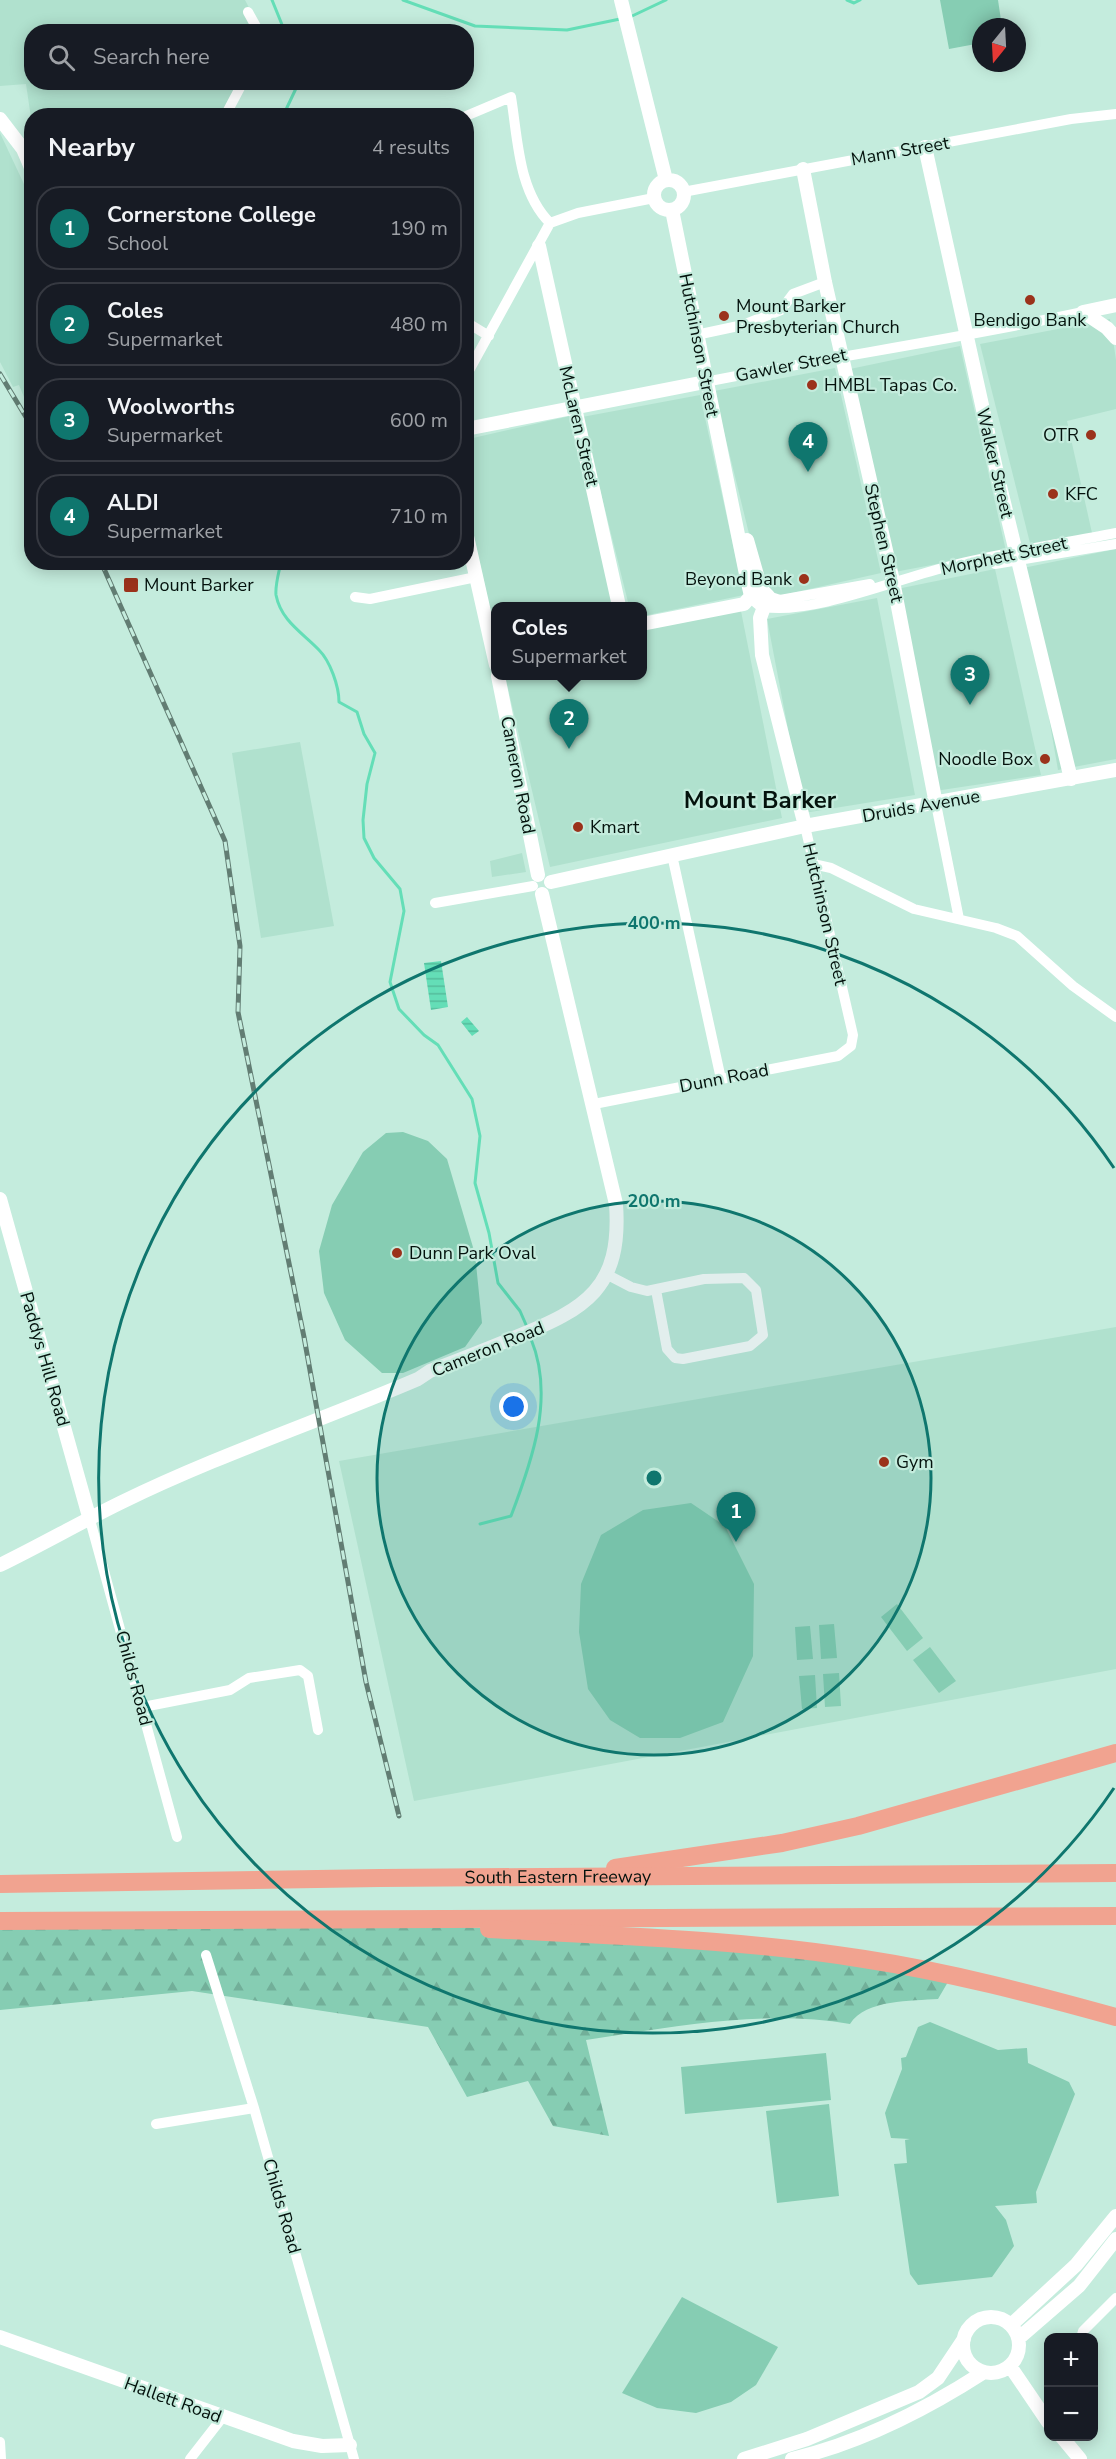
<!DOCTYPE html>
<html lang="en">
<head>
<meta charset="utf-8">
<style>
	:root { --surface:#171b24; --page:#20242c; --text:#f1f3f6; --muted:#9ea1a6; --line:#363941; --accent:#0f766e }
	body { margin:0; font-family:"Nunito Sans",sans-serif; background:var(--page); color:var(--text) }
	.controls { position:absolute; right:18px; bottom:18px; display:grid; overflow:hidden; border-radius:12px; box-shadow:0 3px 15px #0003 }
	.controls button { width:54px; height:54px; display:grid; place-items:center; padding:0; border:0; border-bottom:2px solid var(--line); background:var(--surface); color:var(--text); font:30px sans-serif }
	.compass { position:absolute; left:972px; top:18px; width:54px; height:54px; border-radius:50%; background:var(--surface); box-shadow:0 3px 15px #0003; rotate:198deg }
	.you { position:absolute; left:514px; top:1407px; width:21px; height:21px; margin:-15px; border:4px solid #fff; border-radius:50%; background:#1a73e8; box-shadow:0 0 0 9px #1a73e833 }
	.badge { display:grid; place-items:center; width:39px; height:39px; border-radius:50%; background:var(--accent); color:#fff; font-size:20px; font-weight:700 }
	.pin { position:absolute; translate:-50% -50px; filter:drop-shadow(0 2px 3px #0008) }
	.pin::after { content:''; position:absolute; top:32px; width:21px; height:18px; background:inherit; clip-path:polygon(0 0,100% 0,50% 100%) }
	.popup { position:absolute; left:491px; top:602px; width:156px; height:78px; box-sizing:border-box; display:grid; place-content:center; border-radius:12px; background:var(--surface); filter:drop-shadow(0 2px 4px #0005); font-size:20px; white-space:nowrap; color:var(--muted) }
	.popup b { font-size:22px; color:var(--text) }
	.popup::after { content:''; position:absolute; left:50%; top:100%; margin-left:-12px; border:12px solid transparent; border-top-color:var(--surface) }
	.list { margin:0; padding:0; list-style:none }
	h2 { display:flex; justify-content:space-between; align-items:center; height:78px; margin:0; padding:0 24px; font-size:26px }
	h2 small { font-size:20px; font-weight:400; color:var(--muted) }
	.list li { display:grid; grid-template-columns:39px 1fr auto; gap:18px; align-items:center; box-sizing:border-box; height:84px; margin:0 12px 12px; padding:0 12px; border:2px solid var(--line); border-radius:24px }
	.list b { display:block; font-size:22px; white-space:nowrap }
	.list p { margin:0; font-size:20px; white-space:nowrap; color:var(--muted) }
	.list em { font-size:20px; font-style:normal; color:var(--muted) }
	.icon { flex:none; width:33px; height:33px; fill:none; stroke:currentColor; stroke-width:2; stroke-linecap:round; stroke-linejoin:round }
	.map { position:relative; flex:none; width:1116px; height:2459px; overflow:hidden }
	.search { position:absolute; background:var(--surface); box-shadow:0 3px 15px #0003; left:24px; top:24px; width:450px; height:66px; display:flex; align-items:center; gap:15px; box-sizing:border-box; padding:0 21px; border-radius:24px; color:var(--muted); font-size:22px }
	.panel { position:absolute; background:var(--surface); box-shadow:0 3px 15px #0003; left:24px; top:108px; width:450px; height:462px; border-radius:24px }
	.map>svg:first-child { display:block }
	.built { fill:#b0e1ce }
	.green { fill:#86cdb3 }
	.forest { fill:url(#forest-firs) }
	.water { fill:url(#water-rules) }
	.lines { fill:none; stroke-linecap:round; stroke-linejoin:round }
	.stream { stroke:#64deb7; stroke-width:3 }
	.street { stroke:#fff; stroke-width:10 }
	.secondary { stroke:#fff; stroke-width:14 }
	.highway { stroke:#f1a390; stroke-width:18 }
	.rail-casing { stroke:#627d73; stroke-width:5 }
	.rail { stroke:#c4ecdd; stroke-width:3; stroke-dasharray:9; stroke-linecap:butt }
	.ring { fill:none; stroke:#0f766e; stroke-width:3 }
	.poi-dot { fill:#9b321b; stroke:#c4ecdd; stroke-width:2 }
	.labels { text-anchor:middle; stroke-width:4.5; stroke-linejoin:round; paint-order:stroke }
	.street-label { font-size:18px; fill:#04120d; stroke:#c4ecdd }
	.poi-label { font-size:18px; fill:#04120d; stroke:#c4ecdd; text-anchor:start }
	.district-label { font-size:24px; font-weight:bold; fill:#04120d; stroke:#c4ecdd }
	.centre { fill:#0f766e; stroke:#c4ecdd; stroke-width:3 }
	.ring-label { font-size:18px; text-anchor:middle; font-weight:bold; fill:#0f766e; stroke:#c4ecdd; stroke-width:4.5; stroke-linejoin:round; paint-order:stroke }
</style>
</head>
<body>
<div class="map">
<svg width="1116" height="2459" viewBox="0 0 1116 2459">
	<defs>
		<pattern id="forest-firs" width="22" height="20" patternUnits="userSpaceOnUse" patternTransform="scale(1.5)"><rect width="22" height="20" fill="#86cdb3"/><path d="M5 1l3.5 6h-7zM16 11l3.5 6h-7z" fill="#72af99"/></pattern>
		<pattern id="water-rules" width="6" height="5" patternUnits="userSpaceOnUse" patternTransform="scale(1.5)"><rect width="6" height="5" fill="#64deb7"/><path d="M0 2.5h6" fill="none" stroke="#55bd9c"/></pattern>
	</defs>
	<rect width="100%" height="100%" fill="#c4ecdd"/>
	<!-- built -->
	<path class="built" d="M0,0H245L261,31L32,32V82L247,83L223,115L32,116L31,118L26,84L0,86Z
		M0,133L31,199V414L19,385L13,387L0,362Z
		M1110,319L1116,360V409L1067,421L1092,533L1031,547L980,344Z
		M960,346L1006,551L889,573L850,369Z
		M835,368L881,573L765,599L714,391Z
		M700,395L744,595L643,616L642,606H629L582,417Z
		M570,416L619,606H496L495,633L467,503L466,455L473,438Z
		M1116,549V759L1058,770L1023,568Z
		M995,569L1041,775L935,791L897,589Z
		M877,598L915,795L804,813L767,619Z
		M740,606L782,818L550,867L505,676H642L643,622Z
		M300,742L334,926L261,938L232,753Z
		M522,853L526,872L492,877L490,861Z
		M1116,1327V1669L414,1801L339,1461Z"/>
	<!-- green -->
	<path class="green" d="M940,0H998L1002,27H981V43L949,49Z
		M403,1132L428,1141L447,1159L475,1254L482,1323L465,1347L403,1373H382L345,1340L324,1293L319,1251L332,1205L363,1152L386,1133Z
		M691,1503L725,1526L754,1584L753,1656L723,1722L680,1738H640L610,1720L588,1689L579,1632L581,1584L601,1535L643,1510Z
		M897,1604L923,1638L907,1651L881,1617Z
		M834,1624L837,1658L821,1659L819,1625Z
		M810,1626L813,1659L797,1660L795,1627Z
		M930,1647L956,1681L939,1693L913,1660Z
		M839,1673L841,1706L825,1707L823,1674Z
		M815,1675L817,1708L802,1709L799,1676Z
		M930,2022L998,2050L1027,2048L1028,2063L1069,2082L1075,2094L1036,2192L1037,2203L995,2206L1006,2220L1014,2246L992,2277L918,2285L910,2274L894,2164L907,2163L905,2140L910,2139L891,2138L885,2113L902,2069L901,2058L906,2057L918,2027Z
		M826,2053L831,2100L685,2114L681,2067Z
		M829,2104L839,2196L777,2203L766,2111Z
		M682,2297L778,2347L756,2385L731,2402L696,2413L657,2408L622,2393Z"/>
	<!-- forest -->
	<path class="forest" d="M0,1921L392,1923L701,1941L952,1975L938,1999C912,2001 866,1999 850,2024C762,2009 673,2027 586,2040L609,2136L553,2126L528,2081L467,2097L428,2027L192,1991L0,2010Z"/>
	<!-- water -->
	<path class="water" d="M441,961L448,1007L431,1010L424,963Z
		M467,1017L479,1031L472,1036L461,1022Z"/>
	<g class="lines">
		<!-- stream -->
		<path class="stream" d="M272,0L285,32
			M403,0L475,26L567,30L620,19
			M847,0L854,3L860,0
			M630,17L666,0
			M283,116L299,82
			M281,562C279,572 275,585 276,595C281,621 303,633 319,650C330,661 339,686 339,702L357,712L364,734L375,753L367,784L363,820L364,838L374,858L400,889L404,911L390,982L399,1009L424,1035L438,1045L472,1099L480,1136L475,1183L489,1233L498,1283L520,1311L527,1327
			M480,1524L511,1516C532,1461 555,1397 531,1339"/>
		<!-- street -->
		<path class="street" d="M248,12L259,32
			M225,116L243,82
			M466,116L511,97C518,139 518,191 550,223
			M683,192L1071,119L1116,114
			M466,322L489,336
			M696,335L743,325L781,310L793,294L825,282
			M466,376L550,223L578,213L654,198
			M705,382C831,357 958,339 1083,312
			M995,564L1116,544
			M768,596L780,600L870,584
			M355,597L370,599L476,577
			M764,607C812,615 900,578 950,566C1005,552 1061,544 1116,533
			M936,804L959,919
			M672,855L721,1079
			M813,864L831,868L914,909L996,928L1017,936L1073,986L1116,1017
			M435,903L533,886
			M594,1104L838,1056L851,1046L853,1035L805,826
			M606,1274L631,1287L647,1291L704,1279L744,1278L756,1290L763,1335L750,1346L683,1359L675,1358L667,1349L656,1290
			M90,1520L177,1837
			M143,1707L230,1690L249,1678L300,1670L308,1676L318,1730
			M206,1955L254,2108L354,2459
			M156,2124L254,2108
			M1081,2338L1083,2331L1116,2298
			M0,2442L1,2459
			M190,2459L222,2418"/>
		<!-- secondary -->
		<path class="secondary" d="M621,0L666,180
			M0,119L23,149L32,170
			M925,147L999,482L1071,779
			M803,169L825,282L893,581L936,804
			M654 195a15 15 0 1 1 30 0a15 15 0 1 1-30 0Z
			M672,210L747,579L751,596L764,607
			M539,246L619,606
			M1083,312L1107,328L1116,338
			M1083,312L1116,305
			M466,429L705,382
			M466,532L496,665
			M747,540L761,589L768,596L760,618L762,655L805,826
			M642,624L744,604L751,596
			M498,676L538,875
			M551,882L805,826L1116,770
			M0,1199L90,1520
			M0,1565C41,1545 81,1522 122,1502C218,1455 320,1421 418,1379L430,1371C459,1360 487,1349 516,1337C586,1309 622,1288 616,1204L542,894
			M963 2345a28 28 0 1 1 56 0a28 28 0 1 1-56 0Z
			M1011,2325L1076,2265L1116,2216
			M0,2337L293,2441L322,2446L350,2445
			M1019,2338L1079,2286L1116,2239
			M1010,2366L1048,2422
			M1061,2436L1080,2459
			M744,2459L807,2439L919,2392L938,2378L964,2339
			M792,2459C860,2443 925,2410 984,2372"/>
		<!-- highway -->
		<g class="highway">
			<path d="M615,1868L782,1843L858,1826L1116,1753"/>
			<path id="s1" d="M0,1884L380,1878L1116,1873"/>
			<path d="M0,1921L1116,1916"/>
			<path d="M489,1929C614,1936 740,1939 864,1959C949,1972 1033,1994 1116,2017"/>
		</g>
		<!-- rail casing -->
		<g class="rail-casing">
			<path id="rail" d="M0,374L32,427
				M101,562L225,841L240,946L238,1012L304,1337L366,1682L399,1816"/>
		</g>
		<!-- rail -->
		<use href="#rail" class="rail"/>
	</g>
	<!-- distance rings -->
	<circle cx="654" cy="1478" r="277" fill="#0f766e" fill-opacity=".12"/>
	<g class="ring">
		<circle cx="654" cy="1478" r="277"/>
		<path d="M1114 1788A555 555 0 1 1 1114 1168"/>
	</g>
	<!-- markers -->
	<g class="poi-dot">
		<circle cx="1030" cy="300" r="6"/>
		<circle cx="724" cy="316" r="6"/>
		<circle cx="812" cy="385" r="6"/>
		<circle cx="1091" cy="435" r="6"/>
		<circle cx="1053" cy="494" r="6"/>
		<circle cx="804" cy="579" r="6"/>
		<rect x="123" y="577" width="16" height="16" rx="3"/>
		<circle cx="1045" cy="759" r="6"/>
		<circle cx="578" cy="827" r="6"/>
		<circle cx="397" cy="1253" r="6"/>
		<circle cx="884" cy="1462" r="6"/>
	</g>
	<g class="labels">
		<!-- street labels -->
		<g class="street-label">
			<text transform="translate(900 151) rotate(-10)" y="6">Mann Street</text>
			<text transform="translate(699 345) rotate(79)" y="6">Hutchinson Street</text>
			<text transform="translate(791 365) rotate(-11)" y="6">Gawler Street</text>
			<text transform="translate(579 426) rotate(77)" y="6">McLaren Street</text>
			<text transform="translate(995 463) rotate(77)" y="6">Walker Street</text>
			<text transform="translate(884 543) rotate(77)" y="6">Stephen Street</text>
			<text transform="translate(1004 556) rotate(-12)" y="6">Morphett Street</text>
			<text transform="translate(518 775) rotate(79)" y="6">Cameron Road</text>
			<text transform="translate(921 806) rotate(-10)" y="6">Druids Avenue</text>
			<text transform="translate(825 914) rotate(77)" y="6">Hutchinson Street</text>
			<text transform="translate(724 1078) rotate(-11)" y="6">Dunn Road</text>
			<text transform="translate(488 1349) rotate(-22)" y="6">Cameron Road</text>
			<text transform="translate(45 1359) rotate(74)" y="6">Paddys Hill Road</text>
			<text transform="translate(134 1678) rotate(75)" y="6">Childs Road</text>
			<text dy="6" stroke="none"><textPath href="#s1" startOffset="558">South Eastern Freeway</textPath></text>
			<text transform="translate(282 2206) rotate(74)" y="6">Childs Road</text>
			<text transform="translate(173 2400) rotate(20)" y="6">Hallett Road</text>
		</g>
		<!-- poi labels -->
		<g class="poi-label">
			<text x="736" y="312">Mount Barker<tspan x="736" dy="21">Presbyterian Church</tspan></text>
			<text x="1030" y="326" text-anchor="middle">Bendigo Bank</text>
			<text x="824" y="391">HMBL Tapas Co.</text>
			<text x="1079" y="441" text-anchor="end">OTR</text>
			<text x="1065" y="500">KFC</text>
			<text x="792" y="585" text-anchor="end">Beyond Bank</text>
			<text x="144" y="591">Mount Barker</text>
			<text x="1033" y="765" text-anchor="end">Noodle Box</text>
			<text x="590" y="833">Kmart</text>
			<text x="409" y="1259">Dunn Park Oval</text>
			<text x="896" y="1468">Gym</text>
		</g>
		<!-- district labels -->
		<g class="district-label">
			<text x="760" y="808">Mount Barker</text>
		</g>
	</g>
	<circle cx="654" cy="1478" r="9" class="centre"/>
	<g class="ring-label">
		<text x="654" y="929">400 m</text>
		<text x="654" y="1207">200 m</text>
	</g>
</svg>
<div class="controls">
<button>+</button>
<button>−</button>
</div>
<svg class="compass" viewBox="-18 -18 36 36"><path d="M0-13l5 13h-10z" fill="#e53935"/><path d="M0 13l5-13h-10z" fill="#9ea1a6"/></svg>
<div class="you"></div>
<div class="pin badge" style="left:736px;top:1542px">1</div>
<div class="pin badge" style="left:569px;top:749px">2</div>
<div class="popup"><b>Coles</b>Supermarket</div>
<div class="pin badge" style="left:970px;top:705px">3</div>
<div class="pin badge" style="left:808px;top:472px">4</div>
<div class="search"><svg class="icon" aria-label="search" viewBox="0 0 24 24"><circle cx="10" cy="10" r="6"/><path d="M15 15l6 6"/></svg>Search here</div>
<section class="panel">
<h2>Nearby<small>4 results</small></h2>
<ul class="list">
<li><span class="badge">1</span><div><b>Cornerstone College</b><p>School</p></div><em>190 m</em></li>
<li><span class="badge">2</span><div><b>Coles</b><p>Supermarket</p></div><em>480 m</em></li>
<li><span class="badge">3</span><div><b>Woolworths</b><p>Supermarket</p></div><em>600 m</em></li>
<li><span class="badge">4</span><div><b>ALDI</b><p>Supermarket</p></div><em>710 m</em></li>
</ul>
</section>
</div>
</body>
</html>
